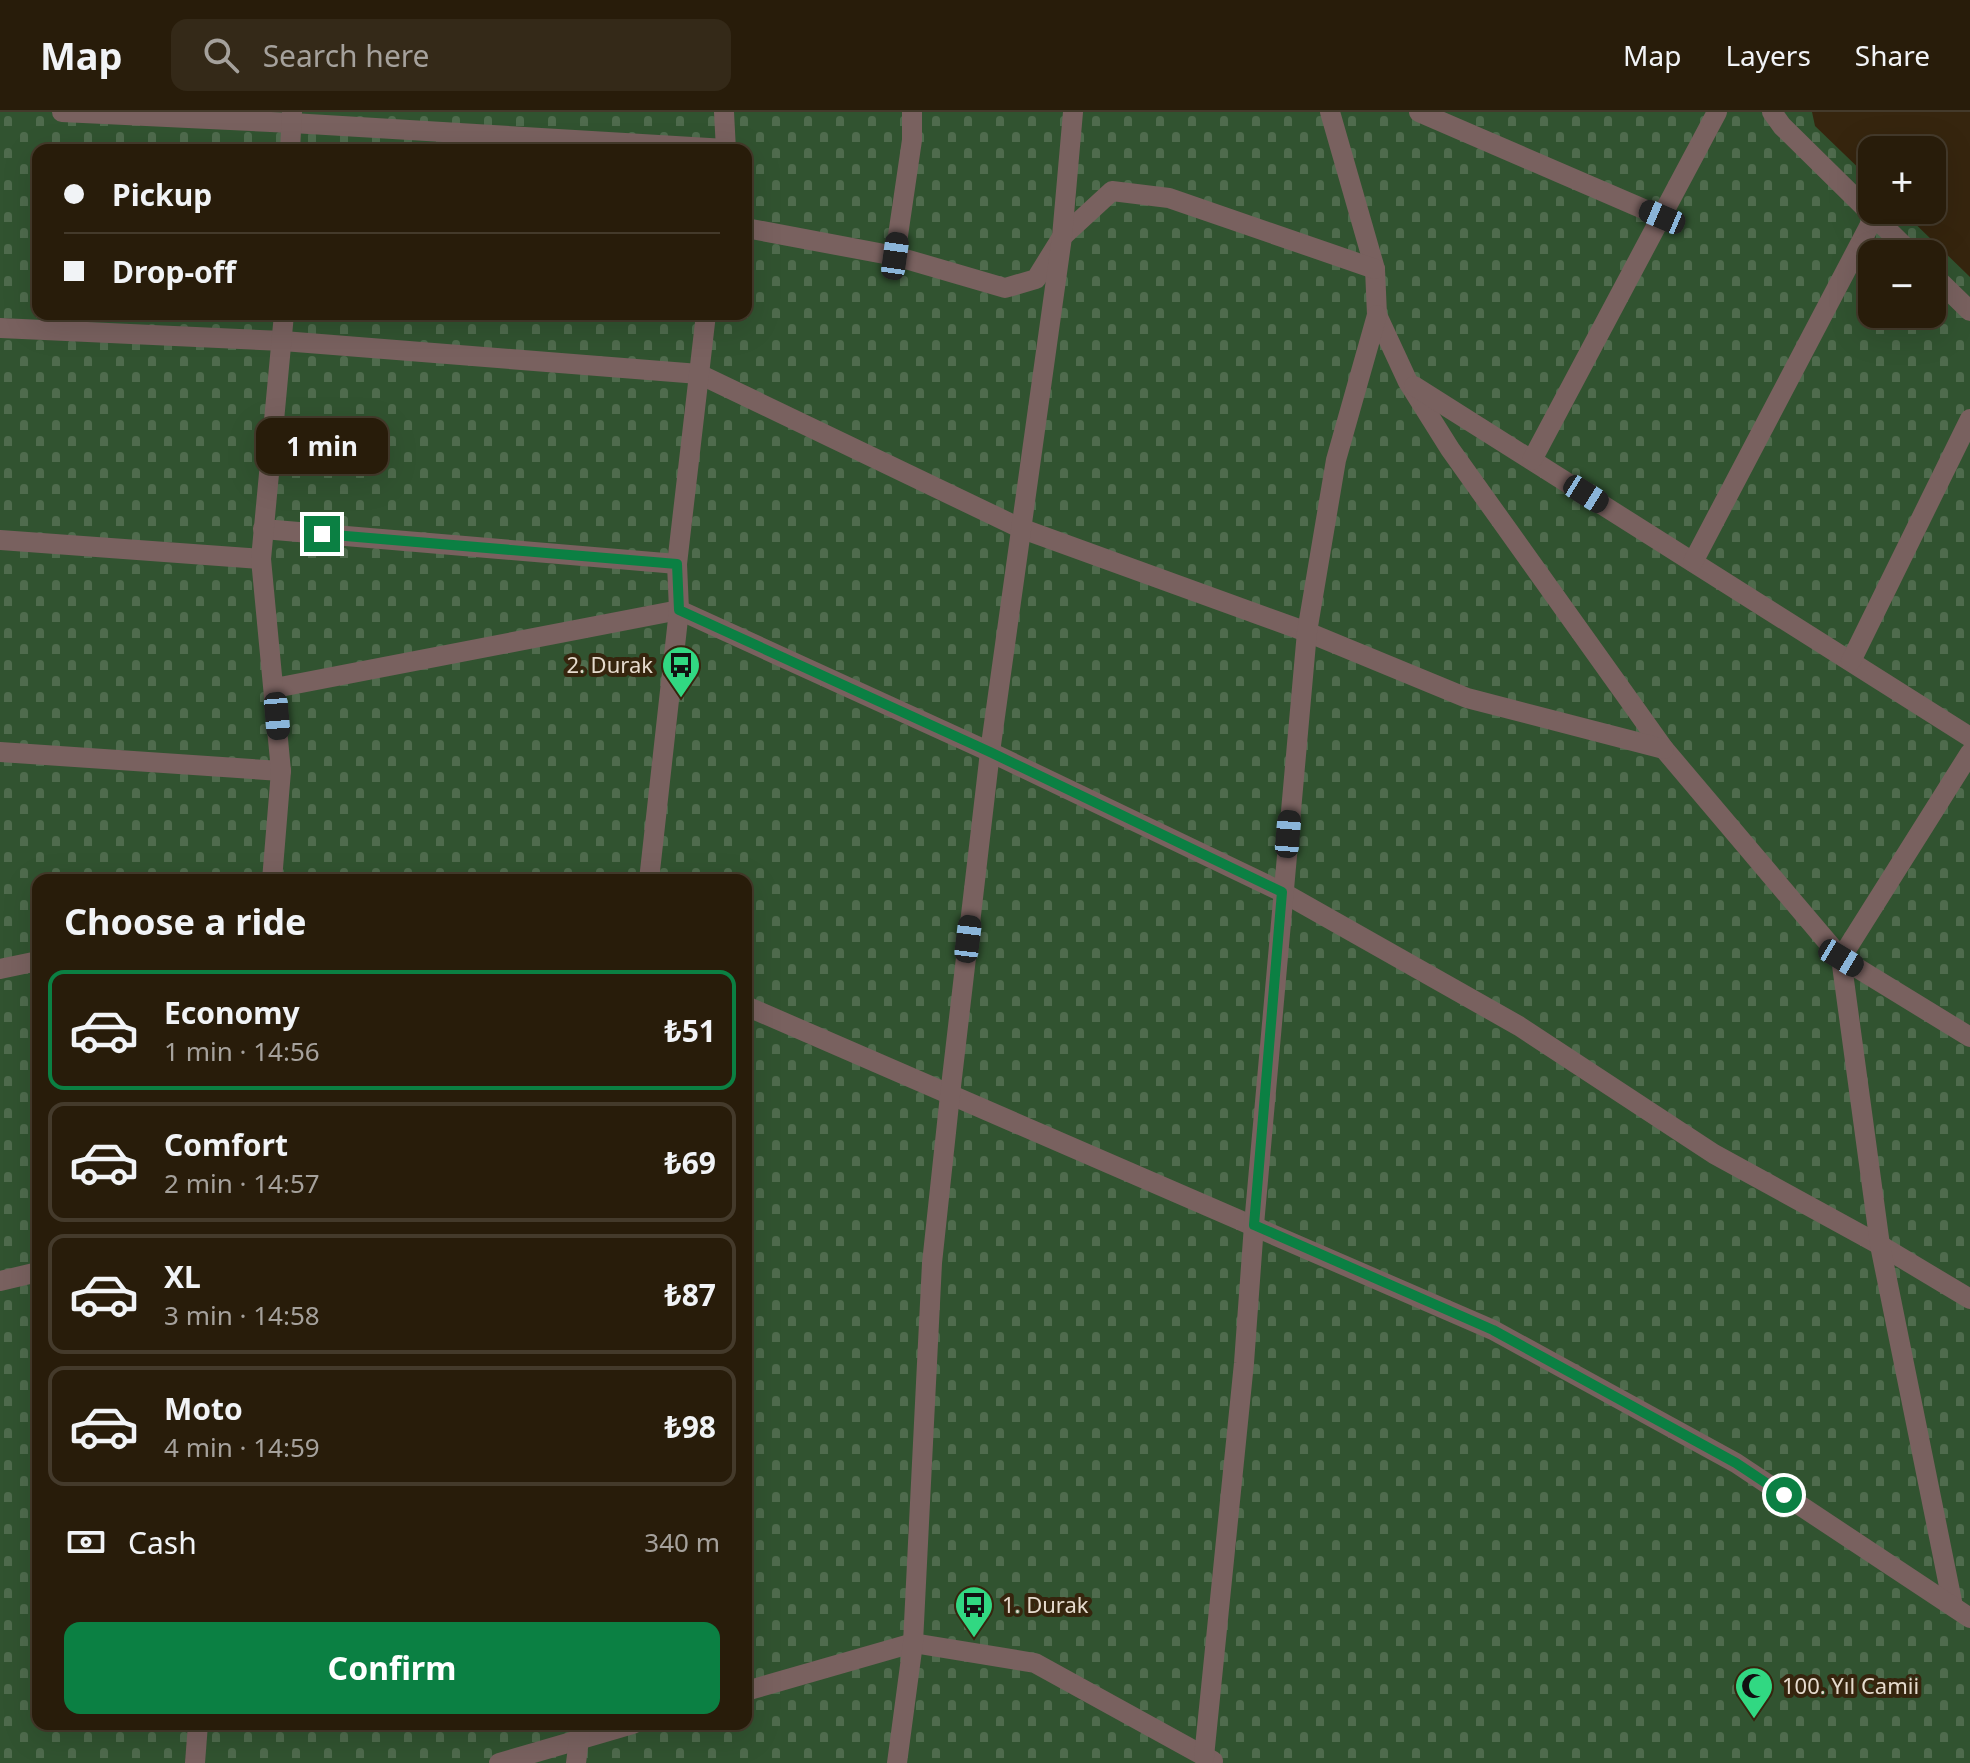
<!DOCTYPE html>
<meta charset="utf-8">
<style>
body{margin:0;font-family:"Noto Sans",sans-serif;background:#342918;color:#f1f3f6;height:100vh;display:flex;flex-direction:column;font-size:30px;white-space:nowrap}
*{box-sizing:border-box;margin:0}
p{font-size:26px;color:#a5a19c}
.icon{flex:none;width:44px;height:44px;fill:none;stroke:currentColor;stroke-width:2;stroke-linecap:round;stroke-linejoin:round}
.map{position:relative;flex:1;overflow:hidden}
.side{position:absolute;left:32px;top:762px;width:720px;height:856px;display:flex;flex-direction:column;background:#281c0a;border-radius:16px;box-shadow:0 8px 32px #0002,0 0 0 2px #443a2b}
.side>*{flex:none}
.guide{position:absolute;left:32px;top:32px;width:720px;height:176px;border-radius:16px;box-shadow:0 8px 32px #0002,0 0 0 2px #443a2b;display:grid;align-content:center;height:176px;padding:0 32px;background:#281c0a}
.controls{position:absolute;left:1858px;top:24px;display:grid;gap:16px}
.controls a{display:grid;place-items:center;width:88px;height:88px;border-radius:16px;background:#281c0a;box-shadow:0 8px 32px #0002,0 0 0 2px #443a2b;font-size:40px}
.end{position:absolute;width:36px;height:36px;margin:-18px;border:10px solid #0b8043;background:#fff;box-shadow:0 0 0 4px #fff}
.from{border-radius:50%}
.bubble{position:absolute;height:56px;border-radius:16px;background:#281c0a;box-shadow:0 8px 32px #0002,0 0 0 2px #443a2b;font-size:26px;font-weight:700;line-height:56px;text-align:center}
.car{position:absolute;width:24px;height:48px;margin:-24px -12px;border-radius:10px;box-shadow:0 0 6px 2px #0007;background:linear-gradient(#222 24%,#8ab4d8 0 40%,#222 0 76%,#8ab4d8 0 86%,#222 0)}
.guide b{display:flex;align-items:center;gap:28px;height:76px;font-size:30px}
.guide b+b{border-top:2px solid #443a2b}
.guide i{width:20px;height:20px;background:#f1f3f6}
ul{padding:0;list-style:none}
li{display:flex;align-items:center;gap:24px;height:120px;margin:0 16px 12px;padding:0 16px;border:4px solid #443a2b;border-radius:16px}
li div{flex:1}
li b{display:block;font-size:30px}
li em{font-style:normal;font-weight:700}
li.selected{border-color:#0b8043}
li>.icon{width:72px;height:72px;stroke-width:1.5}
h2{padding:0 32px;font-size:36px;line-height:96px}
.pay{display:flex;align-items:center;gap:20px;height:88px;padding:0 32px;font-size:30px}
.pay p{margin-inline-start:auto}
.cta{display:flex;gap:16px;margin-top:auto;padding:16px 32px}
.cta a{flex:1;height:92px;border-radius:16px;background:#0b8043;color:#fff;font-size:32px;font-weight:700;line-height:92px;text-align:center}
header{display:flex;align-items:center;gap:48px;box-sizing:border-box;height:112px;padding:0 40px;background:#281c0a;border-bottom:2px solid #443a2b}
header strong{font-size:38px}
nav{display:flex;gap:44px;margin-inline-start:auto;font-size:28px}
.search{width:560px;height:72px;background:#342918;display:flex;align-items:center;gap:20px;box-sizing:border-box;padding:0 28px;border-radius:16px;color:#a5a19c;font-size:30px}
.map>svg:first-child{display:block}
.cemetery{fill:url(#cemetery-stones);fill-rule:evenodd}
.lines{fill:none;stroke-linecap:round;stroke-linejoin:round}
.minor{stroke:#79615f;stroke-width:20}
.route{stroke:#0b8043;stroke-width:10}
.labels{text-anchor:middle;stroke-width:8;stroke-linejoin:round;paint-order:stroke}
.poi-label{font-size:22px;fill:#e6dbce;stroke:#36250e;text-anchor:start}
</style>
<header>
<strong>Map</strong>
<div class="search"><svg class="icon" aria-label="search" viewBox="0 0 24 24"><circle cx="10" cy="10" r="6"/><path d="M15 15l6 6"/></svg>Search here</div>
<nav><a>Map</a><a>Layers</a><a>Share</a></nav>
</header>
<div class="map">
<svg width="1970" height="1651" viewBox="0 0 1970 1651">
<defs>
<pattern id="cemetery-stones" width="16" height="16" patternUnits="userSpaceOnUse" patternTransform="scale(2)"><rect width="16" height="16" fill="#315330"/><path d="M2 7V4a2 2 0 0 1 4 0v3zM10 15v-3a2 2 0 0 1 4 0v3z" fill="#4f6b4d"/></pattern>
</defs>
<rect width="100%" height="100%" fill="#36250e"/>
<path class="cemetery" d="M0 0H1812L1815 14 1872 69V98H1901L1970 165V1651H0ZM38 38H746V202H38ZM1872 142H1932V202H1872ZM38 768H746V1612H38Z"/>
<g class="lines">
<g class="minor">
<path d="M62 0 292 11 726 37"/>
<path d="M724 0 726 38"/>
<path d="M1330 0 1375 157 1377 203 1408 270 1450 337 1664 637 1841 846 1970 641"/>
<path d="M1419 0 1662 105"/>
<path d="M1772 0 1782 14 1912 142"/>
<path d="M290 38 292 0"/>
<path d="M746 116 895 144 1005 176 1036 167 1062 125 1112 79 1169 86 1375 157"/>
<path d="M895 144 912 28V0"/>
<path d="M1932 162 1970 199"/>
<path d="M0 216 283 229 699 262 1020 416 1307 520 1467 586 1664 637"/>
<path d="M1414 274 1970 625"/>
<path d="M1532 348 1717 0"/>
<path d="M263 417 677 452"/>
<path d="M0 428 261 447"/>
<path d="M1693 450 1874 105"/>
<path d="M1851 549 1970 307"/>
<path d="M275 576 679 498 990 640 1282 780 1519 914 1714 1042 1880 1133 1970 1187"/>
<path d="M0 640 281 659"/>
<path d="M272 768 281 659 261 447 284 202"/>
<path d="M649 768 679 498 677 452 706 202"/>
<path d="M1841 846 1880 1133 1953 1494"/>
<path d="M1841 846 1970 925"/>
<path d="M0 857 38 849"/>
<path d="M746 894 1493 1218 1736 1351 1970 1506"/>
<path d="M0 1169 38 1160"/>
<path d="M746 1579 913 1531 1035 1551 1213 1649"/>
<path d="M1204 1645 1244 1251 1254 1113 1307 520 1336 348 1377 203"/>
<path d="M195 1651 198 1612"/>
<path d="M499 1651 633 1612"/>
<path d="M576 1651 581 1612"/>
<path d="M897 1651 913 1531 932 1151 950 983 990 640 1062 125 1073 0"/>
</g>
</g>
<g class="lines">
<path class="route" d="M322 422 677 452 679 498 990 640 1282 780 1254 1113 1493 1218 1736 1351 1784 1383"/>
</g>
<defs>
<g id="bus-pin" transform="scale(2)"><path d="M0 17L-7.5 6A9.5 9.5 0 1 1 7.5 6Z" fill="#31d882" stroke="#36250e"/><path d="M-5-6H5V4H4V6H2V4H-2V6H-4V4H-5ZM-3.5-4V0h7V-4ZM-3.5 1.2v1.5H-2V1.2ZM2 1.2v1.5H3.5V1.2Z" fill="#111"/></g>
<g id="mosque-pin" transform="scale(2)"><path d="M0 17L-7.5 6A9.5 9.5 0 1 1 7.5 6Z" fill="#31d882" stroke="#36250e"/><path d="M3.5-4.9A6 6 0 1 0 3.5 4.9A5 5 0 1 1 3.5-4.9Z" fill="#111"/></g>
</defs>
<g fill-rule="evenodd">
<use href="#bus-pin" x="681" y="553"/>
<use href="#bus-pin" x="974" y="1493"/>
<use href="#mosque-pin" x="1754" y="1574"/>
</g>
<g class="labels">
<g class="poi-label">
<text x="653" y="561" text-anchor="end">2. Durak</text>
<text x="1002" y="1501">1. Durak</text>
<text x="1782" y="1582">100. Yıl Camii</text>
</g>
</g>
</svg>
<div class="controls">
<a>+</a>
<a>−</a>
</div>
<i class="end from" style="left:1784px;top:1383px"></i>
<i class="end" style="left:322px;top:422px"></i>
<div class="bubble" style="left:256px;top:306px;width:132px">1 min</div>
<i class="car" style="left:1662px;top:105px;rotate:293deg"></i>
<i class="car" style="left:895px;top:144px;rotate:8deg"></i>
<i class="car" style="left:1586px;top:382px;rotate:122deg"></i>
<i class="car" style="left:277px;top:604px;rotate:175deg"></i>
<i class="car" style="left:1288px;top:722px;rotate:5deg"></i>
<i class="car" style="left:968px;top:827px;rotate:7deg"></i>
<i class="car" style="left:1841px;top:846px;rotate:121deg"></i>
<div class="guide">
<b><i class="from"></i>Pickup</b>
<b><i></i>Drop-off</b>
</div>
<section class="side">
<h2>Choose a ride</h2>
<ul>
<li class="selected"><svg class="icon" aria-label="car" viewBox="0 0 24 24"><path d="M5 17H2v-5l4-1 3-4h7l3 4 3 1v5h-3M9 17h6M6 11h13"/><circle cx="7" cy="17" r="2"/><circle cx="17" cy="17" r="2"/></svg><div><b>Economy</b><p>1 min · 14:56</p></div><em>₺51</em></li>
<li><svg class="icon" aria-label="car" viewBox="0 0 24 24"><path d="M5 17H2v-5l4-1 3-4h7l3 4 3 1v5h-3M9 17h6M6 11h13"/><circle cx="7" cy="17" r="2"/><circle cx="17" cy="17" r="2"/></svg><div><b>Comfort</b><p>2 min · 14:57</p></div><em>₺69</em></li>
<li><svg class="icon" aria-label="car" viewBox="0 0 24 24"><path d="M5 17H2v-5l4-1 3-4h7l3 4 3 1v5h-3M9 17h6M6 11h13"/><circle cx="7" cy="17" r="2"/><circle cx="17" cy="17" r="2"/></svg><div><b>XL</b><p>3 min · 14:58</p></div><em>₺87</em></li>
<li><svg class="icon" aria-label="car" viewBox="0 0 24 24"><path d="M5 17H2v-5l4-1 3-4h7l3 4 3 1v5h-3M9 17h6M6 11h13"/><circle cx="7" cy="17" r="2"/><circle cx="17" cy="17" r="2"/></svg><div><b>Moto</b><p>4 min · 14:59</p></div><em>₺98</em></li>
</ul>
<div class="pay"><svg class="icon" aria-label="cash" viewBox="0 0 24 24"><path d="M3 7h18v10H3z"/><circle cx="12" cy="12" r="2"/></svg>Cash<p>340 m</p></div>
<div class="cta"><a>Confirm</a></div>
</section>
</div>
